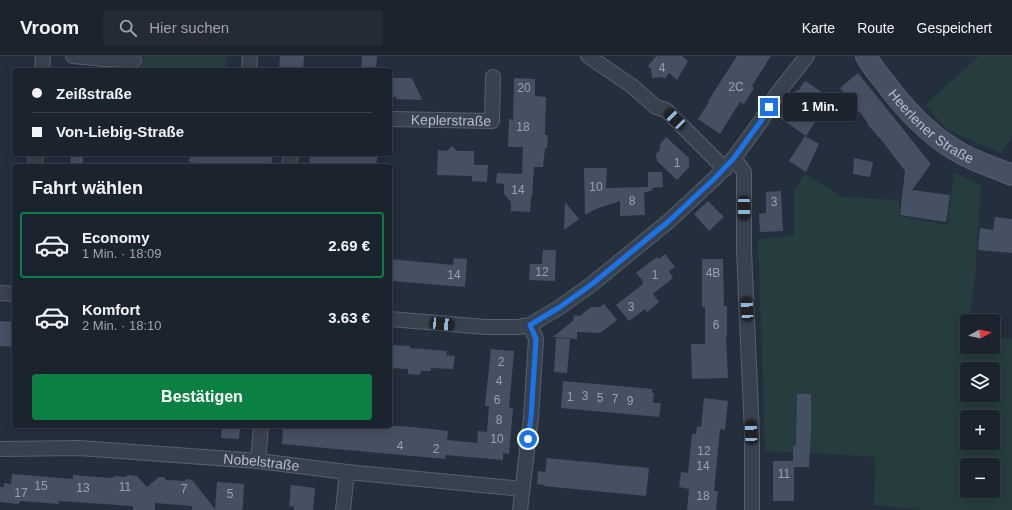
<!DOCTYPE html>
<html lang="de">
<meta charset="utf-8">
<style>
body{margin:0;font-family:Helvetica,sans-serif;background:#242b36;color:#f1f3f6;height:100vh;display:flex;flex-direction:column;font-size:15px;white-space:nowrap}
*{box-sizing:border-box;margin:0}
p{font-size:13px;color:#a0a4aa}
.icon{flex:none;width:22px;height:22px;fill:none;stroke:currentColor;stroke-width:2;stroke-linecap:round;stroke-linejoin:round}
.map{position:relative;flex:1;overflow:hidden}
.details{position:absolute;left:12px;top:108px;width:380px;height:264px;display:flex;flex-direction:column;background:#1b232e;border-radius:4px;box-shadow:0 2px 10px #0003,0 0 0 1px #39404a}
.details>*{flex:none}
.hud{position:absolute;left:12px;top:12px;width:380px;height:88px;border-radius:4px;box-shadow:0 2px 10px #0003,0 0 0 1px #39404a;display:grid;align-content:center;height:88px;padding:0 20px;background:#1b232e}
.needle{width:26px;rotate:82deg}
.buttons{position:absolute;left:960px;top:258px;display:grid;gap:8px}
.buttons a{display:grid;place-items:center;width:40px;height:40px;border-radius:4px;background:#1b232e;box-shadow:0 2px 10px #0003,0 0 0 1px #39404a;font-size:20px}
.end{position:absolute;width:18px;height:18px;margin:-9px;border:5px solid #1a73e8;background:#fff;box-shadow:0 0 0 2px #fff}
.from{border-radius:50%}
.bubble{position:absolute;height:28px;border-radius:4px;background:#1b232e;box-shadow:0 2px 10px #0003,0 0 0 1px #39404a;font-size:13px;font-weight:600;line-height:28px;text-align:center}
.car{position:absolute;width:12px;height:24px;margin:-12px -6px;border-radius:5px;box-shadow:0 0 3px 1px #0007;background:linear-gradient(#222 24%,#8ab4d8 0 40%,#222 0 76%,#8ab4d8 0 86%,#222 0)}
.hud b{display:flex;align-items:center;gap:14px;height:38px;font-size:15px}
.hud b+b{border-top:1px solid #39404a}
.hud i{width:10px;height:10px;background:#f1f3f6}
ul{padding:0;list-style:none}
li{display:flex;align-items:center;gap:12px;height:66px;margin:0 8px 6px;padding:0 12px;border:2px solid transparent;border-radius:4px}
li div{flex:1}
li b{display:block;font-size:15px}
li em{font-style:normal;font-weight:600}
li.selected{border-color:#0b8043}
li>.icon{width:36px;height:36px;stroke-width:1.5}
h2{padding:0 20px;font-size:18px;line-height:48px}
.action{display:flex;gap:8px;margin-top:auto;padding:8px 20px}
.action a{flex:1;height:46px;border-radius:4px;background:#0b8043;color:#fff;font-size:16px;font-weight:600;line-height:46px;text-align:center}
header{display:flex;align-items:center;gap:24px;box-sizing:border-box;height:56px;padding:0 20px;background:#1b232e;border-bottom:1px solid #39404a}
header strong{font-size:19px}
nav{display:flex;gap:22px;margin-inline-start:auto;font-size:14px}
.search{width:280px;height:36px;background:#242b36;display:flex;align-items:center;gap:10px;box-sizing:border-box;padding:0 14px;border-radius:4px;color:#a0a4aa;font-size:15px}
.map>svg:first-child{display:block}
.green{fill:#263c3f;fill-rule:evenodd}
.building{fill:#455162}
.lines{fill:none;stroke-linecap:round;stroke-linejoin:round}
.street-casing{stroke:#565f6c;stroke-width:16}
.secondary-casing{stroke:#565f6c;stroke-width:22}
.street{stroke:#38414e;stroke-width:14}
.secondary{stroke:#465061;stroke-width:20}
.route{stroke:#1a73e8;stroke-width:5}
.labels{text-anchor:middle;stroke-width:3.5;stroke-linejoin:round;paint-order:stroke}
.number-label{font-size:12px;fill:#98a1af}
.street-label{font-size:14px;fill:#b4bcc9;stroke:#1d2633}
</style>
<header>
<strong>Vroom</strong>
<div class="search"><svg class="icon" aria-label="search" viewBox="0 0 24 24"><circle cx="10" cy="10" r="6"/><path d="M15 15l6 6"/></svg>Hier suchen</div>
<nav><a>Karte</a><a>Route</a><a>Gespeichert</a></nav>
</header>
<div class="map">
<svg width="1012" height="454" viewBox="0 0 1012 454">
<rect width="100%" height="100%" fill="#242f3e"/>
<g class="green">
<path d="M146 0H227L226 14H128V7L137 8Z"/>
<path d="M979 0H1012V81L1001 97 948 74 925 49Z"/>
<path d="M954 117 981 129 976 208 970 265H967V291H993V281L1012 283V454H923L874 449 875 401 812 397 765 395 758 183 794 180V135L805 118 843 141 899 144V160L947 169ZM967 313H993V339H967ZM967 361H993V387H967ZM967 409H993V435H967Z"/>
</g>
<g class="building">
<path d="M280 0H304L303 14H279Z"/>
<path d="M362 0H377L376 14H361Z"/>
<path d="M656 0H682L688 5 677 24 669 17 665 23 661 21 652 22 651 13 648 10Z"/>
<path d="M737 0H771L752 30 754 32 744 48 740 46 720 78 698 63 709 46 708 45Z"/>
<path d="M858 17 931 108 912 134 950 139 946 166 900 159 905 115 883 86 867 68 868 67 840 32Z"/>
<path d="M390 22H412L422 44 396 43V41H390Z"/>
<path d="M514 22 535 23V40L546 41 545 79H548L547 92H545L543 111H534L532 141H531L530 156 511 155V146L504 138V128L496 127 497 117 522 118 523 91H508L509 63 513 64Z"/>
<path d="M805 25 831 42 806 80 780 62 787 52 785 51 796 34 798 35Z"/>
<path d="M805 80 819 88 806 116 789 105Z"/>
<path d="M666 81 689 102V111L677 124 657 105 656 98 660 94V88Z"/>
<path d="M452 90 457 95H474V109H488L487 126 472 125V120L437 119 438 94 447 95Z"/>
<path d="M71 98H83V110H70Z"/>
<path d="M190 98H273L271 110H220L189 106Z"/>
<path d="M310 98H378L376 110H309Z"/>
<path d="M854 102 873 106 870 121 853 118Z"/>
<path d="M584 112H607L606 132 648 131V116H662L663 131 652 132 653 134 644 137 645 159 620 160V145L596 153 585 159Z"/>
<path d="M781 135 783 175 760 176 759 158 766 157V136Z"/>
<path d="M708 145 724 161 709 175 694 158Z"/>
<path d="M565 146 579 163 564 174Z"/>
<path d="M995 161 1012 163V197L978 194 980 172 993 174Z"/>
<path d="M543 194H556L555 225 529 224 530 208H542Z"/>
<path d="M665 198 675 211 669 215 673 222 653 238 659 246 647 256 645 253 629 265 616 249 643 228 642 226 643 225 636 217 657 201 659 203Z"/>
<path d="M454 202 467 203 465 231 392 225 393 216H390V203L420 206 453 209Z"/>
<path d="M702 203H723L724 250H727V280H726L728 322 692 323 691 288H705V251H702Z"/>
<path d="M604 248 617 264 600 277 577 276V283L553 281 573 265 574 259 580 260 591 251H600Z"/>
<path d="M0 265 14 266V291L0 290Z"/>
<path d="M556 282 570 283 567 317 554 316Z"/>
<path d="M391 289 410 290V292L447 295 446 299 455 300 453 313 431 312V315H421L420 319 408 318V313L390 312V290H391Z"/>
<path d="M491 293 514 295 509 352H513L509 398 503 397V404L446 399 445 403 282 388 283 370H397L413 371 448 375 447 384 477 387 478 375 487 376 489 350H485Z"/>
<path d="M563 325 652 333V337H654L653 347H661L659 361 561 352Z"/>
<path d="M797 338H811V375L809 411H794V445H773V405H793V390H796Z"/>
<path d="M704 342 728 345 725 374 720 373 714 435H718L716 454H687L689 433 679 431 681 416 688 417 692 378H696L697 371H701Z"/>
<path d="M222 370H240L239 383 221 382Z"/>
<path d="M547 402 649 412 646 440 544 430V429L537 428 538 415 545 416Z"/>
<path d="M12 418 73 423V419L112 422 115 420 125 421 128 419 137 420 147 431 159 421H164L166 424 185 425 186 423 192 424 215 453 217 426 244 428 243 449 242 454H192V450L155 447V454H133V450L59 445V448L21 445 18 448 0 446V431H4V427L11 428Z"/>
<path d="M291 429 315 432 313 454H294V451L289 450Z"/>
</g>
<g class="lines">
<g class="street-casing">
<g id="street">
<path d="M73 0 105 3 134 4"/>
<path d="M588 0 632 30 656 51 666 54 725 113"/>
<path d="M42 14 43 0"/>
<path d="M249 14 250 0"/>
<path id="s1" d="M390 63 492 65 493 21"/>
<path d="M734 102 744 116V194L752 379V454"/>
<path d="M35 110 36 98"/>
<path d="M289 110 291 98"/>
<path d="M0 237 14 238"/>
<path d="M390 263 486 271H518L530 269 560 251 592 228 669 165 714 123 734 102 761 65 777 38 807 0"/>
<path id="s2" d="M0 393 79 392 258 405 347 416 522 433"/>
<path d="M258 405 261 370"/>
<path d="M343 454 347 416"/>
<path d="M520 454 531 361 536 283 530 269"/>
</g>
</g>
<g class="secondary-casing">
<g id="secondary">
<path id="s3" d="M866 0C871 9 877 17 884 25 906 55 931 82 964 99 979 107 996 112 1012 119"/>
</g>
</g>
<use href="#street" class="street"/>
<use href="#secondary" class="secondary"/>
</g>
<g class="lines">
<path class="route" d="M528 383 531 361 536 283 530 269 560 251 592 228 669 165 714 123 734 102 761 65 769 51"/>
</g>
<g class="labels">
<g class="number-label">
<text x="662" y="16">4</text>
<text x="736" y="35">2C</text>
<text x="524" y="36">20</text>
<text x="523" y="75">18</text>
<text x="677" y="111">1</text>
<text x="596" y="135">10</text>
<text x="518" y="138">14</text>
<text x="632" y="149">8</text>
<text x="774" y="150">3</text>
<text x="542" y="220">12</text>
<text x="713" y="221">4B</text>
<text x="454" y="223">14</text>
<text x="655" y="223">1</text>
<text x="631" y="255">3</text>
<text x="716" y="273">6</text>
<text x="501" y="310">2</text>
<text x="499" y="329">4</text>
<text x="585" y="344">3</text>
<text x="570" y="345">1</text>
<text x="600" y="346">5</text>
<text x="615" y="347">7</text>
<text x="497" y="348">6</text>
<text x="630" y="349">9</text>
<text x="499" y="368">8</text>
<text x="497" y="387">10</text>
<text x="400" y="394">4</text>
<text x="436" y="397">2</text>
<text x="704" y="399">12</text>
<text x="703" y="414">14</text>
<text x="784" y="422">11</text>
<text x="41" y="434">15</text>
<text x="125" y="435">11</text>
<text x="83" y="436">13</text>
<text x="184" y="437">7</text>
<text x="21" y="441">17</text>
<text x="230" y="442">5</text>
<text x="703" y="444">18</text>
</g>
<g class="street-label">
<text dy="5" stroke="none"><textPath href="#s1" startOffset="61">Keplerstraße</textPath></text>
<text dy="5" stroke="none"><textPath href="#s3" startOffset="97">Heerlener Straße</textPath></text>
<text dy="5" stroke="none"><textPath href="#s2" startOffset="262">Nobelstraße</textPath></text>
</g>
</g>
</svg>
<div class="buttons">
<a><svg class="needle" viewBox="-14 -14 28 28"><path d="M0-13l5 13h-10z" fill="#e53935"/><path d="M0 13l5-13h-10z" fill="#a0a4aa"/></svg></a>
<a><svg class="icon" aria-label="layers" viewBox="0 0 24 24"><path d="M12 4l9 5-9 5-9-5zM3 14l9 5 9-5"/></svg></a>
<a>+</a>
<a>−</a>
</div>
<i class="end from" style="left:528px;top:383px"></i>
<i class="end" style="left:769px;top:51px"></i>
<div class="bubble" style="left:783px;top:37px;width:74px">1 Min.</div>
<i class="car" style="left:675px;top:63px;rotate:314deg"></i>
<i class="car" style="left:744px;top:152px;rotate:179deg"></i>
<i class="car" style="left:747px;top:253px;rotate:357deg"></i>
<i class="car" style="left:442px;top:268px;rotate:95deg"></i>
<i class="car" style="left:751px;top:376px;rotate:358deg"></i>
<div class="hud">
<b><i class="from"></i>Zeißstraße</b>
<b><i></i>Von-Liebig-Straße</b>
</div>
<section class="details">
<h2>Fahrt wählen</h2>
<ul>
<li class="selected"><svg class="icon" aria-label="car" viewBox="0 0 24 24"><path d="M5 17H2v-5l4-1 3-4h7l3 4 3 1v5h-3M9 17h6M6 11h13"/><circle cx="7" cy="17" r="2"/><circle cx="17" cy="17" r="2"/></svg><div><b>Economy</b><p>1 Min. · 18:09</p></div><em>2.69 €</em></li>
<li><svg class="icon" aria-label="car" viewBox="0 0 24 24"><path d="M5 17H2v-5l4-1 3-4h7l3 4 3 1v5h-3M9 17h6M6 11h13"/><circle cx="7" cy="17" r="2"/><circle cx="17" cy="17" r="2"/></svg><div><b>Komfort</b><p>2 Min. · 18:10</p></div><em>3.63 €</em></li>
</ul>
<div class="action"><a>Bestätigen</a></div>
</section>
</div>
